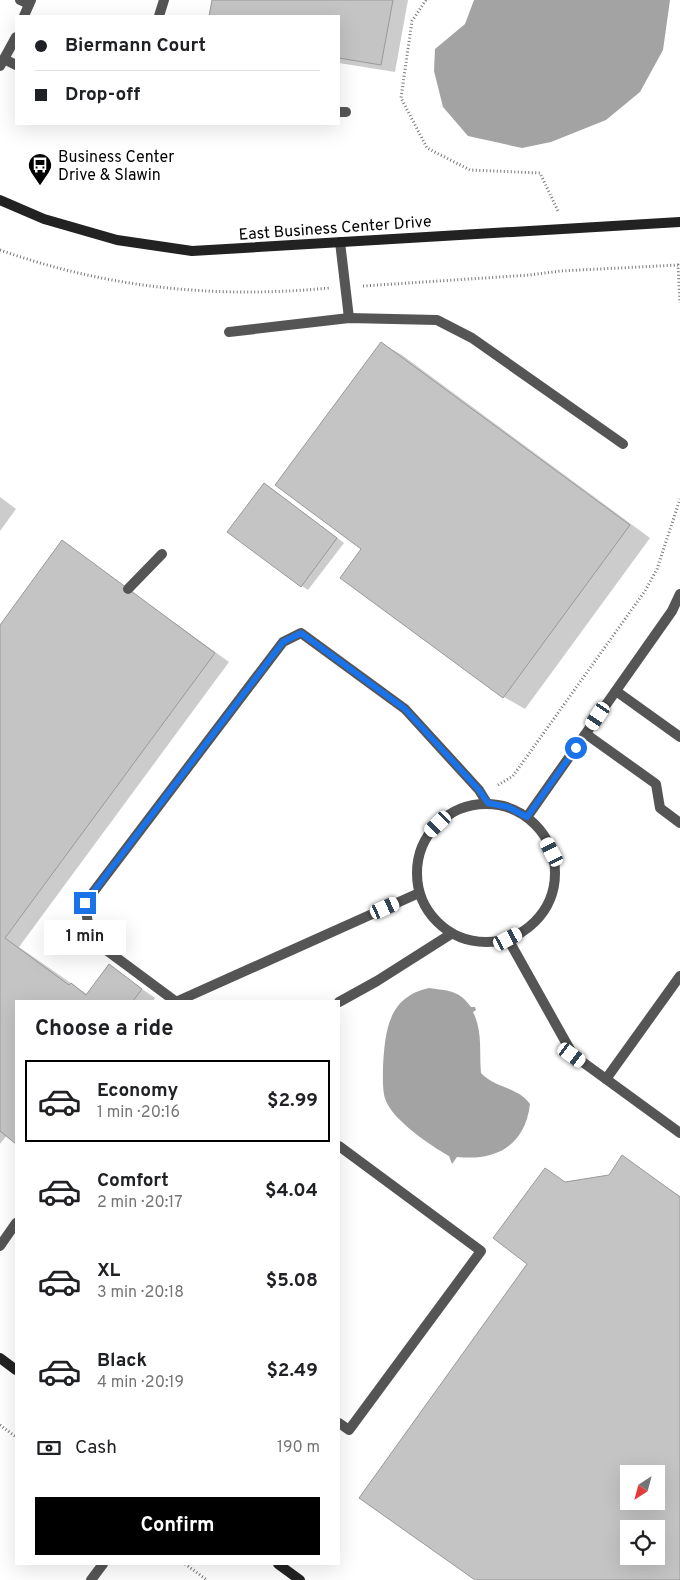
<!DOCTYPE html>
<meta charset="utf-8">
<style>
body{margin:0;font-family:Overpass,sans-serif;background:#f6f6f6;color:#202124;height:100vh;display:flex;flex-direction:column;font-size:19px;white-space:nowrap}
*{box-sizing:border-box;margin:0}
p{font-size:16px;color:#757577}
.icon{flex:none;width:28px;height:28px;fill:none;stroke:currentColor;stroke-width:2;stroke-linecap:round;stroke-linejoin:round}
.map{position:relative;flex:1;overflow:hidden}
.side{position:absolute;left:15px;top:1000px;width:325px;height:565px;display:flex;flex-direction:column;background:#fff;border-radius:0px;box-shadow:0 5px 20px #0002}
.side>*{flex:none}
.banner{position:absolute;left:15px;top:15px;width:325px;height:110px;border-radius:0px;box-shadow:0 5px 20px #0002;display:grid;align-content:center;height:110px;padding:0 20px;background:#fff}
.needle{width:32px;rotate:216deg}
.buttons{position:absolute;left:620px;top:1465px;display:grid;gap:10px}
.buttons a{display:grid;place-items:center;width:45px;height:45px;border-radius:0px;background:#fff;box-shadow:0 5px 20px #0002;font-size:25px}
.end{position:absolute;width:22px;height:22px;margin:-11px;border:6px solid #1a73e8;background:#fff;box-shadow:0 0 0 2px #fff}
.from{border-radius:50%}
.bubble{position:absolute;height:35px;border-radius:0px;background:#fff;box-shadow:0 5px 20px #0002;font-size:16px;font-weight:700;line-height:35px;text-align:center}
.car{position:absolute;width:15px;height:30px;margin:-15px -8px;border-radius:6px;box-shadow:0 0 4px 1px #0007;background:linear-gradient(#fff 24%,#345 0 40%,#fff 0 76%,#345 0 86%,#fff 0)}
.banner b{display:flex;align-items:center;gap:18px;height:48px;font-size:19px}
.banner b+b{border-top:1px solid #e0e0e0}
.banner i{width:12px;height:12px;background:#202124}
ul{padding:0;list-style:none}
li{display:flex;align-items:center;gap:15px;height:82px;margin:0 10px 8px;padding:0 10px;border:2px solid transparent;border-radius:0px}
li div{flex:1}
li b{display:block;font-size:19px}
li em{font-style:normal;font-weight:700}
li.selected{border-color:#000}
li>.icon{width:45px;height:45px;stroke-width:1.5}
h2{padding:0 20px;font-size:22px;line-height:60px}
.pay{display:flex;align-items:center;gap:12px;height:55px;padding:0 20px;font-size:19px}
.pay p{margin-inline-start:auto}
.primary-button{display:flex;gap:10px;margin-top:auto;padding:10px 20px}
.primary-button a{flex:1;height:58px;border-radius:0px;background:#000;color:#fff;font-size:20px;font-weight:700;line-height:58px;text-align:center}
.map>svg:first-child{display:block}
.water{fill:#a3a3a3}
.shadow{fill:#0003;fill-rule:evenodd}
.building{fill:#c4c4c4;stroke:#999;fill-rule:evenodd}
.lines{fill:none;stroke-linecap:round;stroke-linejoin:round}
.path{stroke:#777;stroke-width:3;stroke-dasharray:1 2.5;stroke-linecap:butt}
.lane{stroke:#555;stroke-width:10}
.street{stroke:#555;stroke-width:10}
.secondary{stroke:#222;stroke-width:10}
.route{stroke:#1a73e8;stroke-width:6}
.labels{text-anchor:middle;stroke-width:4;stroke-linejoin:round;paint-order:stroke}
.poi-label{font-size:16px;fill:#000;stroke:#fff;text-anchor:start}
.street-label{font-size:16px;fill:#000;stroke:#fff}
</style>
<div class="map">
<svg width="680" height="1580" viewBox="0 0 680 1580">
<rect width="100%" height="100%" fill="#fff"/>
<g class="water">
<path d="M474 0H670L663 50 640 92 606 120 551 142 522 148 468 136 443 107 434 71 435 49 465 24Z"/>
<path d="M429 988C449 991 459 990 471 1007H475L476 1010 473 1012C483 1032 479 1052 481 1073 496 1089 517 1086 530 1104 525 1146 496 1161 457 1157L452 1164 449 1156C431 1146 394 1121 386 1101 382 1092 383 1076 383 1067 385 1031 388 997 429 988Z"/>
</g>
<g class="shadow">
<path d="M213 0H408L395 72 339 63V16H211Z"/>
<path d="M381 343 402 355 650 538 525 709 504 697 342 578 363 549Z"/>
<path d="M271 488 344 543 308 590 302 586Z"/>
<path d="M0 497 16 509 0 531Z"/>
<path d="M62 542 229 662 19 947 88 995 109 966 155 998 153 1001H16V1142L7 1135 0 1144V627Z"/>
<path d="M622 1157 680 1196V1580H477L545 1170 566 1183 609 1176ZM629 1474H656V1501H629ZM629 1529H656V1556H629Z"/>
</g>
<g class="building">
<path d="M212 0H393L381 65 339 58V16H209Z"/>
<path d="M381 342 630 525 503 698 340 578 361 549 275 485Z"/>
<path d="M264 483 337 538 301 587 227 532Z"/>
<path d="M62 540 215 653 5 938 69 985 71 983 86 995 109 964 142 989 133 1001H16V1144L0 1131V625Z"/>
<path d="M622 1155 680 1197V1580H475L359 1498 527 1264 493 1238 545 1168 565 1182 609 1175ZM629 1474H656V1501H629ZM629 1529H656V1556H629Z"/>
</g>
<g class="lines">
<g class="path">
<path d="M426 0 412 21 401 98 427 148 470 170 540 173 558 211"/>
<path d="M0 250C107 288 216 299 329 288"/>
<path d="M363 286 530 275 560 271 678 265 680 303"/>
<path d="M498 785 513 776 645 591 657 569 680 499"/>
<path d="M0 1425 16 1437"/>
<path d="M185 1564 207 1580"/>
</g>
<g class="lane">
<path d="M20 0 29 4"/>
<path d="M159 16 164 0"/>
<path d="M4 59 16 65"/>
<path d="M339 112H346"/>
<path d="M340 242 349 318"/>
<path d="M229 332 349 318 437 320 472 338 623 444"/>
<path d="M128 589 162 554"/>
<path d="M616 691 680 737"/>
<path d="M586 734 656 784 660 808 680 823"/>
<path d="M508 939 573 1055 680 1133"/>
<path d="M175 1001 90 938 85 903 283 642 301 633 405 709 479 790 487 803"/>
<path d="M178 1001 419 893"/>
<path d="M339 1002 377 981 451 934"/>
<path d="M606 1079 680 976"/>
<path d="M339 1146 481 1251 349 1430 339 1423"/>
<path d="M0 1246 16 1223"/>
</g>
<g class="street">
<path d="M24 16 31 0"/>
<path d="M0 66 16 37"/>
<circle cx="486" cy="873" r="69"/>
<path d="M527 817 672 611 680 594"/>
<path d="M91 1580 103 1564"/>
</g>
<g class="secondary">
<path d="M0 200 44 219 117 240 192 251 680 222"/>
<path d="M0 1358 16 1370"/>
<path d="M278 1564 300 1580"/>
</g>
</g>
<g class="lines">
<path class="route" d="M85 903 283 642 301 633 405 709 479 790 488 803 508 807 527 817 576 748"/>
</g>
<defs>
<g id="bus-pin" transform="scale(1.25)"><path d="M0 17L-7.5 6A9.5 9.5 0 1 1 7.5 6Z" fill="#000" stroke="#fff"/><path d="M-5-6H5V4H4V6H2V4H-2V6H-4V4H-5ZM-3.5-4V0h7V-4ZM-3.5 1.2v1.5H-2V1.2ZM2 1.2v1.5H3.5V1.2Z" fill="#fff"/></g>
</defs>
<g fill-rule="evenodd">
<use href="#bus-pin" x="40" y="165"/>
</g>
<g class="labels">
<g class="poi-label">
<text x="58" y="162">Business Center<tspan x="58" dy="18">Drive &amp; Slawin</tspan></text>
</g>
<g class="street-label">
<text transform="translate(335 227) rotate(-4)" y="6">East Business Center Drive</text>
</g>
</g>
</svg>
<div class="buttons">
<a><svg class="needle" viewBox="-14 -14 28 28"><path d="M0-13l5 13h-10z" fill="#e53935"/><path d="M0 13l5-13h-10z" fill="#757577"/></svg></a>
<a><svg class="icon" aria-label="locate" viewBox="0 0 24 24"><circle cx="12" cy="12" r="6"/><path d="M12 2v4M12 18v4M2 12h4M18 12h4"/></svg></a>
</div>
<i class="end from" style="left:576px;top:748px"></i>
<i class="end" style="left:85px;top:903px"></i>
<div class="bubble" style="left:44px;top:920px;width:82px">1 min</div>
<i class="car" style="left:598px;top:716px;rotate:214deg"></i>
<i class="car" style="left:438px;top:824px;rotate:226deg"></i>
<i class="car" style="left:552px;top:852px;rotate:333deg"></i>
<i class="car" style="left:385px;top:908px;rotate:66deg"></i>
<i class="car" style="left:508px;top:939px;rotate:63deg"></i>
<i class="car" style="left:572px;top:1055px;rotate:126deg"></i>
<div class="banner">
<b><i class="from"></i>Biermann Court</b>
<b><i></i>Drop-off</b>
</div>
<section class="side">
<h2>Choose a ride</h2>
<ul>
<li class="selected"><svg class="icon" aria-label="car" viewBox="0 0 24 24"><path d="M5 17H2v-5l4-1 3-4h7l3 4 3 1v5h-3M9 17h6M6 11h13"/><circle cx="7" cy="17" r="2"/><circle cx="17" cy="17" r="2"/></svg><div><b>Economy</b><p>1 min · 20:16</p></div><em>$2.99</em></li>
<li><svg class="icon" aria-label="car" viewBox="0 0 24 24"><path d="M5 17H2v-5l4-1 3-4h7l3 4 3 1v5h-3M9 17h6M6 11h13"/><circle cx="7" cy="17" r="2"/><circle cx="17" cy="17" r="2"/></svg><div><b>Comfort</b><p>2 min · 20:17</p></div><em>$4.04</em></li>
<li><svg class="icon" aria-label="car" viewBox="0 0 24 24"><path d="M5 17H2v-5l4-1 3-4h7l3 4 3 1v5h-3M9 17h6M6 11h13"/><circle cx="7" cy="17" r="2"/><circle cx="17" cy="17" r="2"/></svg><div><b>XL</b><p>3 min · 20:18</p></div><em>$5.08</em></li>
<li><svg class="icon" aria-label="car" viewBox="0 0 24 24"><path d="M5 17H2v-5l4-1 3-4h7l3 4 3 1v5h-3M9 17h6M6 11h13"/><circle cx="7" cy="17" r="2"/><circle cx="17" cy="17" r="2"/></svg><div><b>Black</b><p>4 min · 20:19</p></div><em>$2.49</em></li>
</ul>
<div class="pay"><svg class="icon" aria-label="cash" viewBox="0 0 24 24"><path d="M3 7h18v10H3z"/><circle cx="12" cy="12" r="2"/></svg>Cash<p>190 m</p></div>
<div class="primary-button"><a>Confirm</a></div>
</section>
</div>
